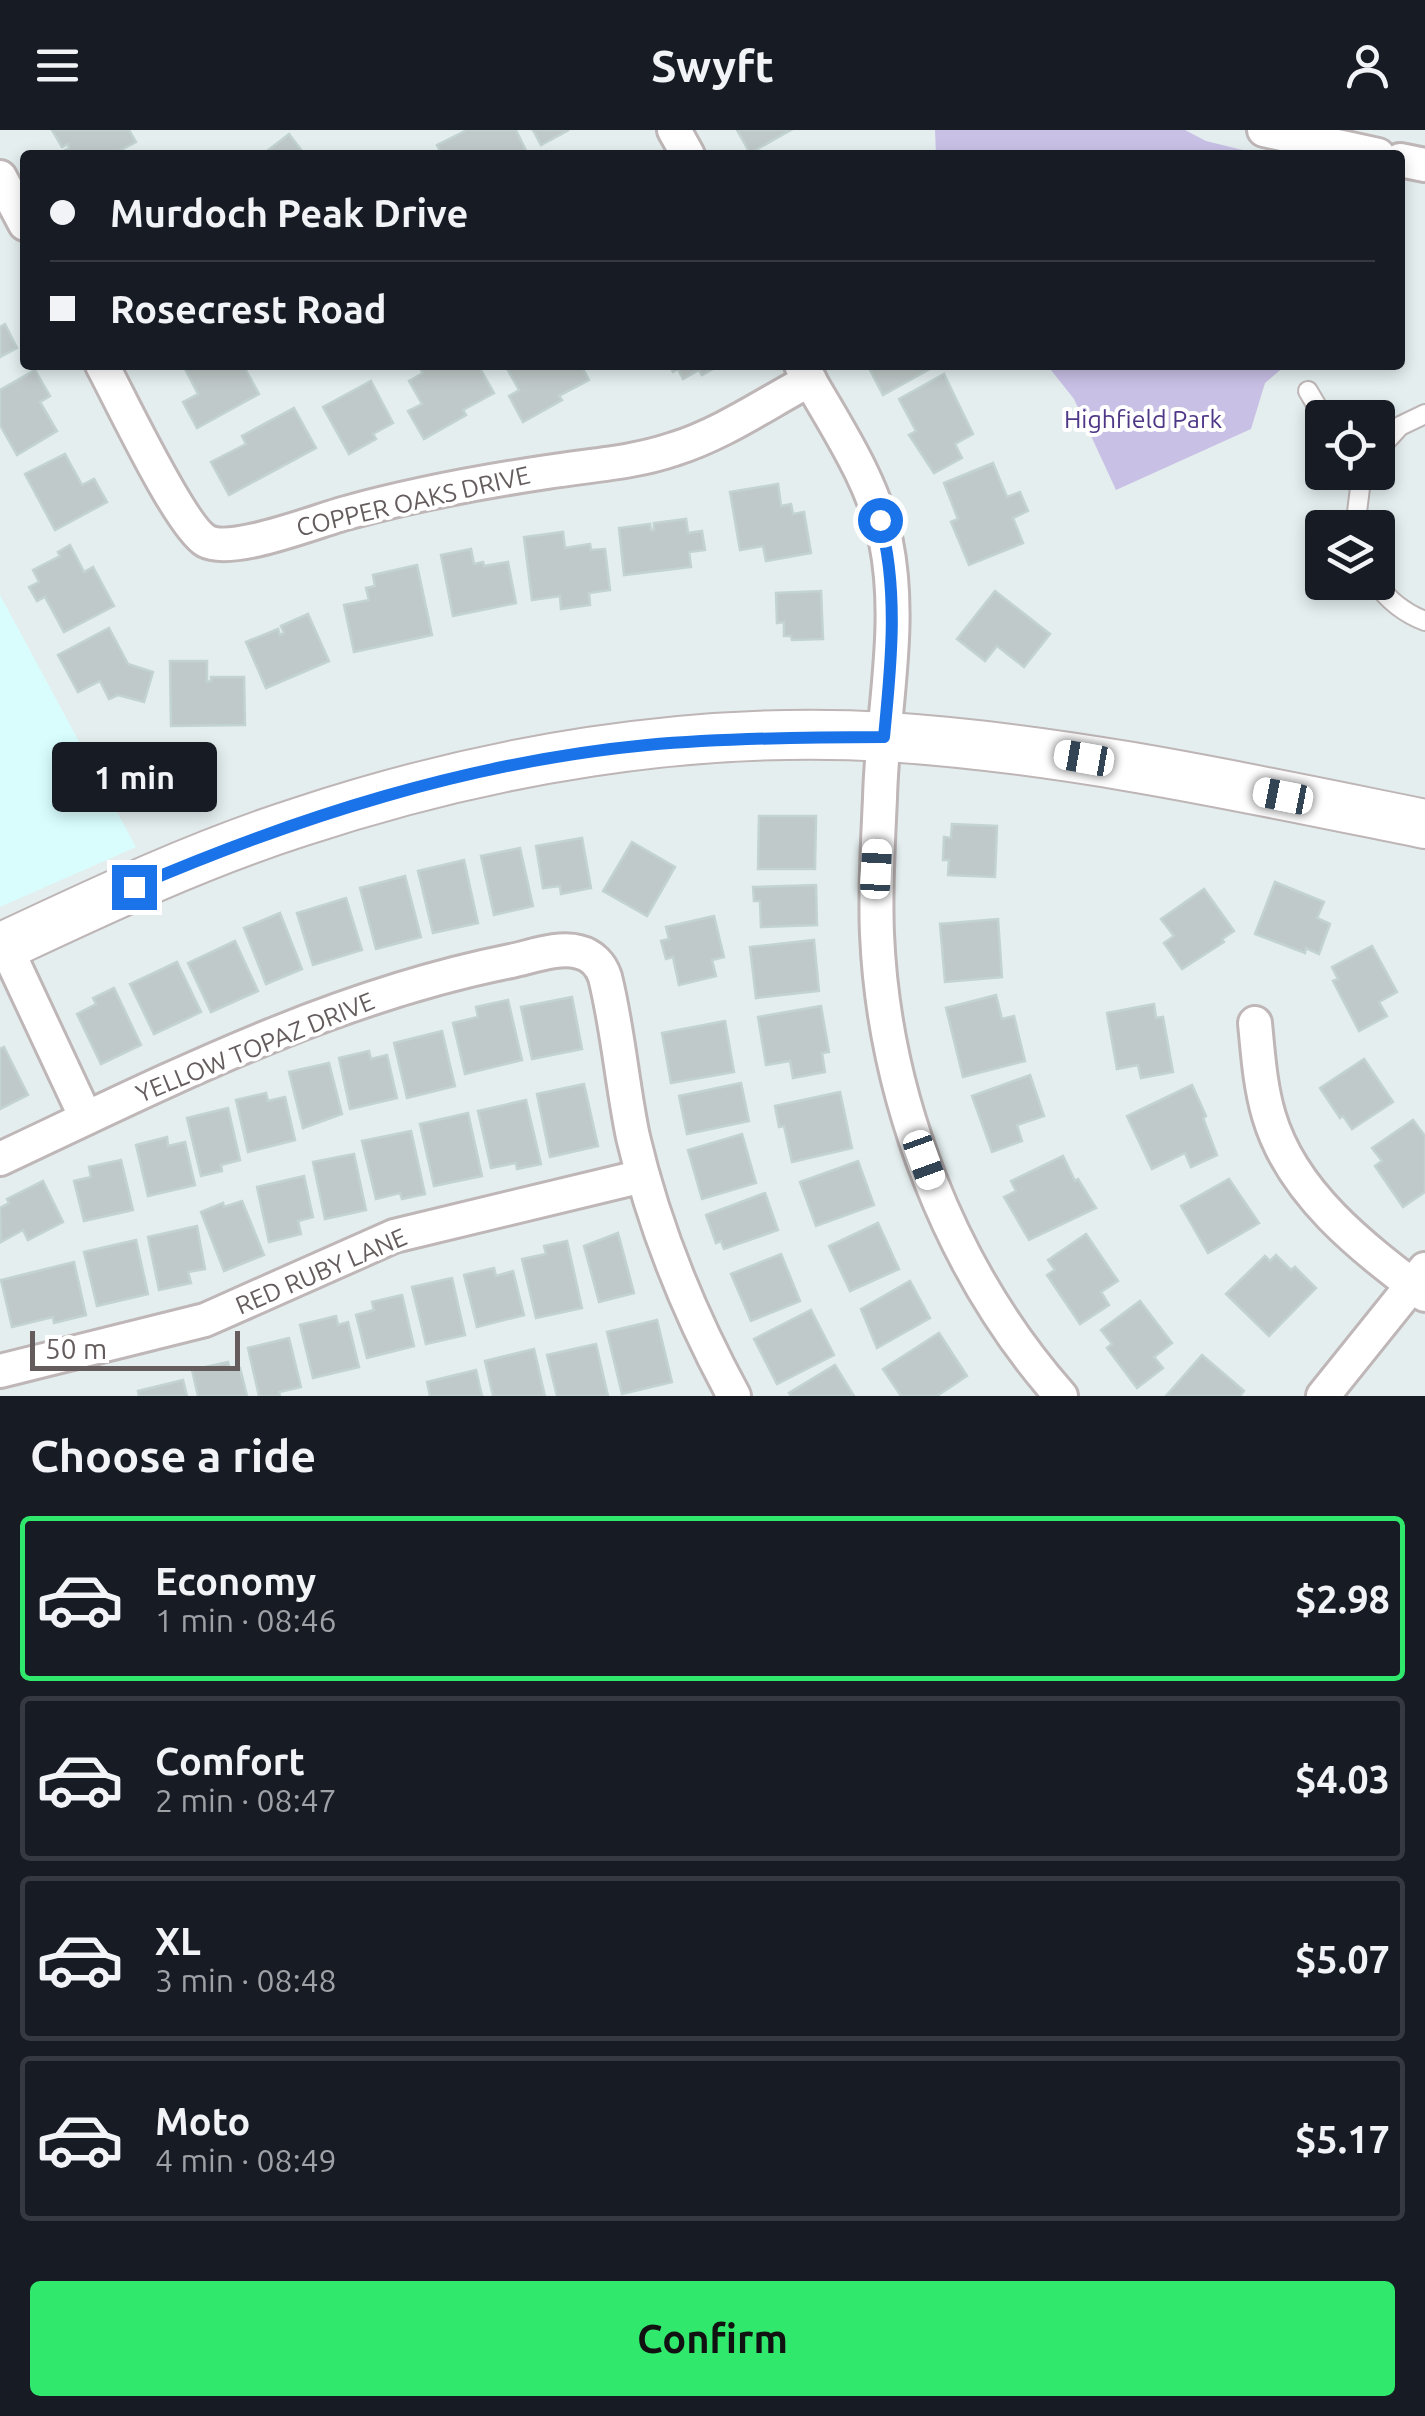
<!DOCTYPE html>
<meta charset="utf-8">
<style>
body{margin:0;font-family:Ubuntu,sans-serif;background:#242831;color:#f1f3f6;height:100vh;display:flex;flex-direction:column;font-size:38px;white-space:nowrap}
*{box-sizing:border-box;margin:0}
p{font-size:32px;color:#9ea1a6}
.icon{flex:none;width:55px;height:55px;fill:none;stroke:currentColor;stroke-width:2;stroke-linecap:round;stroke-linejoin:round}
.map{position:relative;height:1266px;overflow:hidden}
.sheet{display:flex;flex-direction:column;background:#171b24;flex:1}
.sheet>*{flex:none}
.hud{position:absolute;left:20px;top:20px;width:1385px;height:220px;border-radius:10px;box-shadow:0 5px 15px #0003;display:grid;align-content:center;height:220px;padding:0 30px;background:#171b24}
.tools{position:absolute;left:1305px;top:270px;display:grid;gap:20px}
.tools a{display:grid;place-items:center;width:90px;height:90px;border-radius:10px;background:#171b24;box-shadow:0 5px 15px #0003;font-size:50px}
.scale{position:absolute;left:30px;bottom:25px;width:210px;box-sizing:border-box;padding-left:10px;border:5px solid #645c5d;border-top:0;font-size:28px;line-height:35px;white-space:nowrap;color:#645c5d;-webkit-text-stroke:8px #fff;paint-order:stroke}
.end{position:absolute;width:45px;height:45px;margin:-22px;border:12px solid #1a73e8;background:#fff;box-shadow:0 0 0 5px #fff}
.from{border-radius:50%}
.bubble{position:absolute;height:70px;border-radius:10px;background:#171b24;box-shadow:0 5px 15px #0003;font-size:32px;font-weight:700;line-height:70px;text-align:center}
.car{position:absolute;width:30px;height:60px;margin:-30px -15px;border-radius:12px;box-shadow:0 0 8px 2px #0007;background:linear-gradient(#fff 24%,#345 0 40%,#fff 0 76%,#345 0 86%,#fff 0)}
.hud b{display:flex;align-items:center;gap:35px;height:95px;font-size:38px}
.hud b+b{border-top:2px solid #363941}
.hud i{width:25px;height:25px;background:#f1f3f6}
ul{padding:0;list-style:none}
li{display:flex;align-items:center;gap:30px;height:165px;margin:0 20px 15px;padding:0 10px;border:5px solid #363941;border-radius:10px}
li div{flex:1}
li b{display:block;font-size:38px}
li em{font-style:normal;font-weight:700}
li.on{border-color:#30e86c}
li>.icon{width:90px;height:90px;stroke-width:1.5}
h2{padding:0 30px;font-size:45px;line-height:120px}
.primary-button{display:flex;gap:20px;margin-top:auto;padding:20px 30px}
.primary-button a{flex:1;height:115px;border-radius:10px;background:#30e86c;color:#111;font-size:40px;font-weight:700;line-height:115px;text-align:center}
header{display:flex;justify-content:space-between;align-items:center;height:130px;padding:0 30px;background:#171b24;font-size:45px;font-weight:700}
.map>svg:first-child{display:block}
.commercial{fill:#d9fdfd}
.green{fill:#c9c0e6}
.building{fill:#c0c9c9;stroke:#c2d3d2;stroke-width:2.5}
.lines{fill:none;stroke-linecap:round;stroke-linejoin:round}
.lane-casing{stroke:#beb6b7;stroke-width:22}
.street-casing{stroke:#beb6b7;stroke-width:38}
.secondary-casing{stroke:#beb5b6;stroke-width:52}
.lane{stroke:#fff;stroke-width:18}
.street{stroke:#fff;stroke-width:32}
.secondary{stroke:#fff;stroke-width:48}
.route{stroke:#1a73e8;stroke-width:12}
.labels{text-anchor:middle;stroke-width:8;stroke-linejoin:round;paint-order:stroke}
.park-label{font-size:25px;fill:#4f3788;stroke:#fff}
.street-label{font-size:25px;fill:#645c5d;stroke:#fff}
</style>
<header><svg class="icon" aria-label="menu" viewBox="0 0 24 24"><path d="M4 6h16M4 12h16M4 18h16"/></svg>Swyft<svg class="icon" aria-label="person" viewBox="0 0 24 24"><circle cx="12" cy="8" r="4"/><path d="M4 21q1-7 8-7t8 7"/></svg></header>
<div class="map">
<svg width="1425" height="1266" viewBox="0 0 1425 1266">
<rect width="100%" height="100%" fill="#e4eeee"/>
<path class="commercial" d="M0 465 136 717 0 777Z"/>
<g class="green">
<path d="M935 0H1185L1206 11 1263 25H936Z"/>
<path d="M1047 235H1286L1265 253 1251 299 1116 360 1074 269Z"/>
</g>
<g class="building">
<path d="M52 0H129L136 12 111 25H56L69 18 68 14 62 17Z"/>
<path d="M467 0H516L528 25H442L437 15Z"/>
<path d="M533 0H569L541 15Z"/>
<path d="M737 0H791L750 23Z"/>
<path d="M289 4 305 25H262Z"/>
<path d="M5 194 17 218 0 227V197Z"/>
<path d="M183 235H243L259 264 197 298 183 272 198 264Z"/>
<path d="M418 235H478L494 263 463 280 466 285 424 309 408 281 422 274 409 251 423 243Z"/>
<path d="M505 235H581L589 250 559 266 562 270 523 292 509 266 519 260Z"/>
<path d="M669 235H720L702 245 699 240 683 249 678 239 673 242Z"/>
<path d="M875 235H937L883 265 869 238Z"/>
<path d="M35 240 50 266 40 272 57 301 17 325 0 295V260Z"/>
<path d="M944 244 973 304 955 314 962 328 934 343 909 305 916 301 899 269Z"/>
<path d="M371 251 393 293 373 304 376 309 349 324 323 277Z"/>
<path d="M294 278 316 318 229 365 211 332 246 314 242 306Z"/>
<path d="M65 324 82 355 94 349 107 372 55 400 25 344Z"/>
<path d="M993 333 1007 367 1020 362 1028 381 1013 388 1023 413 969 435 951 392 958 389 944 353Z"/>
<path d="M778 354 781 376 791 374 793 384 804 382 811 423 766 431 763 416 740 420 730 362Z"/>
<path d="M686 389 688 403 702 401 705 420 689 422 691 437 624 445 619 398 650 394 651 400H654V393Z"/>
<path d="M563 402 565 418 590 414 591 420 605 419 610 460 589 463 590 475 561 479 560 466 532 470 524 407Z"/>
<path d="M70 415 84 442 93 437 114 476 64 502 45 467 37 471 29 457 39 452 33 440 60 426 58 422Z"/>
<path d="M471 419 474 434 483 432 484 436 508 432 516 473 453 486 441 425Z"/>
<path d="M417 435 432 505 354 522 344 475 369 470 366 458 375 456 373 445Z"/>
<path d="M821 461 823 509 792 510 791 506H784V492L777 493 776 463Z"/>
<path d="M995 461 1050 504 1024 537 997 516 985 531 957 509Z"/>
<path d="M308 484 329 531 266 558 246 512 278 499 280 505 284 503 281 496Z"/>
<path d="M109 498 128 534 153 542 144 572 118 565 109 569 100 551 78 562 58 525Z"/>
<path d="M170 531H207V552L211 551V547H244L245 595 171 596Z"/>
<path d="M759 686H816L815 739H758Z"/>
<path d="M952 694 997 696 995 747 948 745 949 730H943L944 707 951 708Z"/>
<path d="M582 708 591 758 561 764 560 756 543 758 536 716Z"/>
<path d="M632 712 675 737 647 786 603 761Z"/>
<path d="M520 718 533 776 494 785 481 726Z"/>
<path d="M464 730 478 793 433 803 418 741Z"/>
<path d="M405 746 421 807 376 819 360 758Z"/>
<path d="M1275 752 1324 772 1317 788 1330 794 1319 824 1306 818 1305 823 1255 804Z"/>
<path d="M816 755 817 795 761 797 760 771H754L753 757Z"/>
<path d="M1204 759 1234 801 1222 809 1224 812 1182 839 1164 813 1174 806 1161 789Z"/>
<path d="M346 768 362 820 313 835 297 783Z"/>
<path d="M280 783 302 839 266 854 244 798Z"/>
<path d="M714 786 724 827 712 830 716 846 679 855 673 827 666 829 661 811 669 809 666 797Z"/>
<path d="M998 789 1002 847 945 852 940 794Z"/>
<path d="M814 810 819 861 756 868 750 817Z"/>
<path d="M235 811 258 861 211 882 188 833Z"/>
<path d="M1372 816 1397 862 1379 872 1387 886 1359 901 1333 851 1338 849 1332 837Z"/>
<path d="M177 832 201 882 154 904 130 854Z"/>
<path d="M114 858 141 915 101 934 77 884 96 874 93 868Z"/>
<path d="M996 865 1002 889 1014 886 1025 931 963 947 946 878Z"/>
<path d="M572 867 582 919 532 929 521 877Z"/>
<path d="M508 870 522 930 465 944 453 893 478 887 476 877Z"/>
<path d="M1154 874 1156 888 1163 887 1173 942 1141 948 1138 935 1117 939 1107 883Z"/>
<path d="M821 876 829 922 822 923 825 942 793 948 790 931 766 935 758 887Z"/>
<path d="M725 891 734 942 671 953 662 903Z"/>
<path d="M442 901 455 956 407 968 394 913Z"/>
<path d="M4 917 28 965 0 979V919Z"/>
<path d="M369 921 371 929 387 925 397 968 350 979 339 928Z"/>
<path d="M1364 929 1393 972 1352 999 1343 986 1340 988 1320 958Z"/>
<path d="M329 933 342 984 303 998 289 942Z"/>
<path d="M1030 945 1044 986 1017 995 1022 1011 992 1022 972 966Z"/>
<path d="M741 953 749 991 687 1004 679 966Z"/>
<path d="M584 954 598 1016 550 1027 537 964Z"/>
<path d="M1192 955 1206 986 1203 988 1217 1025 1191 1037 1185 1023 1152 1039 1127 986Z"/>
<path d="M840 962 852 1018 792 1032 784 996 779 997 775 976Z"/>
<path d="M266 963 268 971 285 967 295 1010 248 1022 236 970Z"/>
<path d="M526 970 541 1034 517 1039 516 1033 491 1038 478 981Z"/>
<path d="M228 978 240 1030 221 1035 222 1041 201 1046 187 988Z"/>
<path d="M468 983 482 1046 434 1056 420 994Z"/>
<path d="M1413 990 1425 1006V1062L1403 1077 1375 1036 1382 1031 1372 1018Z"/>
<path d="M411 1001 425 1064 402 1069 400 1063 376 1069 362 1011Z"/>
<path d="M742 1004 756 1053 702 1069 688 1020Z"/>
<path d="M167 1007 168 1016 185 1012 195 1055 148 1066 136 1015Z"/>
<path d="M354 1024 366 1080 325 1089 313 1032Z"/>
<path d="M1063 1026 1075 1051 1078 1049 1096 1078 1029 1110 1004 1067 1016 1061 1011 1051Z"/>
<path d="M121 1030 133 1080 84 1091 74 1051 91 1047 89 1037Z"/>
<path d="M858 1031 874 1075 816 1096 800 1052Z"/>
<path d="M304 1046 313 1087 298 1091 301 1104 269 1112 257 1057Z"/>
<path d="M1229 1049 1259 1093 1208 1123 1181 1076Z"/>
<path d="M43 1051 63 1092 28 1110 23 1100 1 1112 0 1078 9 1073 7 1069Z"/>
<path d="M765 1063 778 1100 724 1119 721 1111 716 1113 706 1085Z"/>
<path d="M242 1071 264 1125 224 1141 201 1082 223 1073 224 1077Z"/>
<path d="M878 1093 899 1139 850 1161 829 1116Z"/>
<path d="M197 1096 205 1139 188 1142 191 1153 159 1160 148 1107Z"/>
<path d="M618 1103 634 1163 599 1172 584 1116Z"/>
<path d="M1086 1104 1118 1151 1101 1162 1109 1175 1080 1194 1047 1145 1055 1140 1048 1130Z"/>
<path d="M136 1110 148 1164 97 1176 84 1122Z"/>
<path d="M567 1111 582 1178 536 1188 522 1129 546 1124 544 1116Z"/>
<path d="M781 1124 800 1171 751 1191 731 1144Z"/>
<path d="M1276 1125 1291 1140 1295 1137 1316 1158 1269 1206 1226 1164 1265 1126 1270 1131Z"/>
<path d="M74 1132 86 1185 54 1193 53 1187 12 1197 1 1150Z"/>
<path d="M494 1138 496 1146 513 1141 524 1185 477 1197 464 1145Z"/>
<path d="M452 1148 465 1205 426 1214 412 1157Z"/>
<path d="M910 1151 930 1188 877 1218 861 1179Z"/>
<path d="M402 1165 414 1216 367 1228 356 1185 374 1180 372 1172Z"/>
<path d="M1140 1171 1172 1213 1154 1227 1163 1238 1137 1258 1107 1218 1112 1214 1101 1200Z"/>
<path d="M811 1180 834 1225 777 1254 754 1209Z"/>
<path d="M336 1186 338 1195 348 1192 359 1237 313 1248 300 1195Z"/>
<path d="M657 1190 672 1252 622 1264 607 1202Z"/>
<path d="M939 1203 967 1246 937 1266H901L883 1239Z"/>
<path d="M289 1208 301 1257 279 1262 280 1266H259L248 1218Z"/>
<path d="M596 1214 608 1266H557L547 1225Z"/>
<path d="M534 1219 545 1266H493L485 1231Z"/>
<path d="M1202 1225 1244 1261 1240 1266H1166Z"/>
<path d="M228 1232 230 1240 240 1238 247 1266H198L192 1240Z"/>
<path d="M835 1235 854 1266H791L789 1263Z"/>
<path d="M476 1240 482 1266H430L427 1252Z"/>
<path d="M183 1250 187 1266H139L138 1261Z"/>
</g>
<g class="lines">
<g class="lane-casing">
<g id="lane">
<path d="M1308 261 1324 288"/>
<path d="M1378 320 1400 296 1425 284"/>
<path d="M1355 398 1362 342"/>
<path d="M1376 452C1387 470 1406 484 1425 491"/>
</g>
</g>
<g class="street-casing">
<g id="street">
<path d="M674 0 688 25"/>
<path d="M1264 0 1378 25"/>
<path d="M1400 30 1425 35"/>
<path d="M0 47 25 94"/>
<path d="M102 235C120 268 180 396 206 411 232 425 316 391 346 383 411 365 480 352 547 342 590 335 633 333 674 319 722 304 765 274 810 250"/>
<path d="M801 235C832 291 873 348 886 412 903 496 882 583 880 668 878 713 875 758 877 804 884 969 951 1142 1061 1266"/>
<path d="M5 815 86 988"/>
<path d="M1255 893C1258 924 1260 956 1269 986 1292 1064 1362 1117 1425 1165"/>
<path d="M0 1029C166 951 330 867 511 831 531 827 559 816 579 822 592 825 601 835 605 847 618 899 622 954 633 1007 654 1097 690 1185 734 1266"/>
<path d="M0 1241 205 1190 394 1106 643 1046"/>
<path d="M1323 1266 1425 1139"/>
</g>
</g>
<g class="secondary-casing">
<path id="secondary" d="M0 818C98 772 197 725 300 692 487 630 691 595 888 607 1070 619 1247 658 1425 694"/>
</g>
<use href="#lane" class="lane"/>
<use href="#street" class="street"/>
<use href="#secondary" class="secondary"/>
</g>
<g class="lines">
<path class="route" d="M134 757C297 687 469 632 647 615 726 608 805 607 884 607 891 536 899 460 880 390"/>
</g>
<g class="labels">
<g class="park-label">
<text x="1143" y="298">Highfield Park</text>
</g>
<g class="street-label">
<text transform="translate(413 371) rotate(-13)" y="9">COPPER OAKS DRIVE</text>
<text transform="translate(255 917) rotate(-22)" y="9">YELLOW TOPAZ DRIVE</text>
<text transform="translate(321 1141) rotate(-23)" y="9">RED RUBY LANE</text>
</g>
</g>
</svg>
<div class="tools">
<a><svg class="icon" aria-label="locate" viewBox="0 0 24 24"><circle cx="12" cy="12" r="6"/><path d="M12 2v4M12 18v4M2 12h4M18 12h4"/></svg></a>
<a><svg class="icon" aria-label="layers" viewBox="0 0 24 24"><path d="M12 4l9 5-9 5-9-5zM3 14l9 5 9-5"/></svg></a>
</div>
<div class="scale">50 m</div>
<i class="end from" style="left:880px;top:390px"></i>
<i class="end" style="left:134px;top:757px"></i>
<div class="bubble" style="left:52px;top:612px;width:165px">1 min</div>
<i class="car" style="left:1084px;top:628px;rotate:280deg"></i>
<i class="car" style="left:1283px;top:666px;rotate:281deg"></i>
<i class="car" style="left:876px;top:739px;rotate:3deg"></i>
<i class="car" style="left:924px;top:1030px;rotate:160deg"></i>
<div class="hud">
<b><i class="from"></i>Murdoch Peak Drive</b>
<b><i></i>Rosecrest Road</b>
</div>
</div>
<section class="sheet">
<h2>Choose a ride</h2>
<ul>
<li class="on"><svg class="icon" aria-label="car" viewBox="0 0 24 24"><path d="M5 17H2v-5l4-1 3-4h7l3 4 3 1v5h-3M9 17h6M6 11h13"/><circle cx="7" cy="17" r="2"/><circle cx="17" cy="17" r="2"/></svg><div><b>Economy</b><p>1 min · 08:46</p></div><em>$2.98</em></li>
<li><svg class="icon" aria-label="car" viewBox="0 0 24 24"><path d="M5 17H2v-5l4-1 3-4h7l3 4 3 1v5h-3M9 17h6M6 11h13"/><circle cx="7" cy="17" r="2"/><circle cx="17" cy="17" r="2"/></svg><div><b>Comfort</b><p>2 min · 08:47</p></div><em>$4.03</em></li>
<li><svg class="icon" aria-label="car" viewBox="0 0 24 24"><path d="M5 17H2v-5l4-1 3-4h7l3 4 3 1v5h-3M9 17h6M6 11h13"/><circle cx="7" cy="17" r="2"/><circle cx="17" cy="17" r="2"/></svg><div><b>XL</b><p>3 min · 08:48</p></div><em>$5.07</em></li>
<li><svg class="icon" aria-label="car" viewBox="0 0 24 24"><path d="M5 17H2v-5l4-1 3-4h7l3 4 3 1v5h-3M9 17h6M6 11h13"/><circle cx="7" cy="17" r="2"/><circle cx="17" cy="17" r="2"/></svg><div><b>Moto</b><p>4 min · 08:49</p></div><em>$5.17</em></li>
</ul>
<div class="primary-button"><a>Confirm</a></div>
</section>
